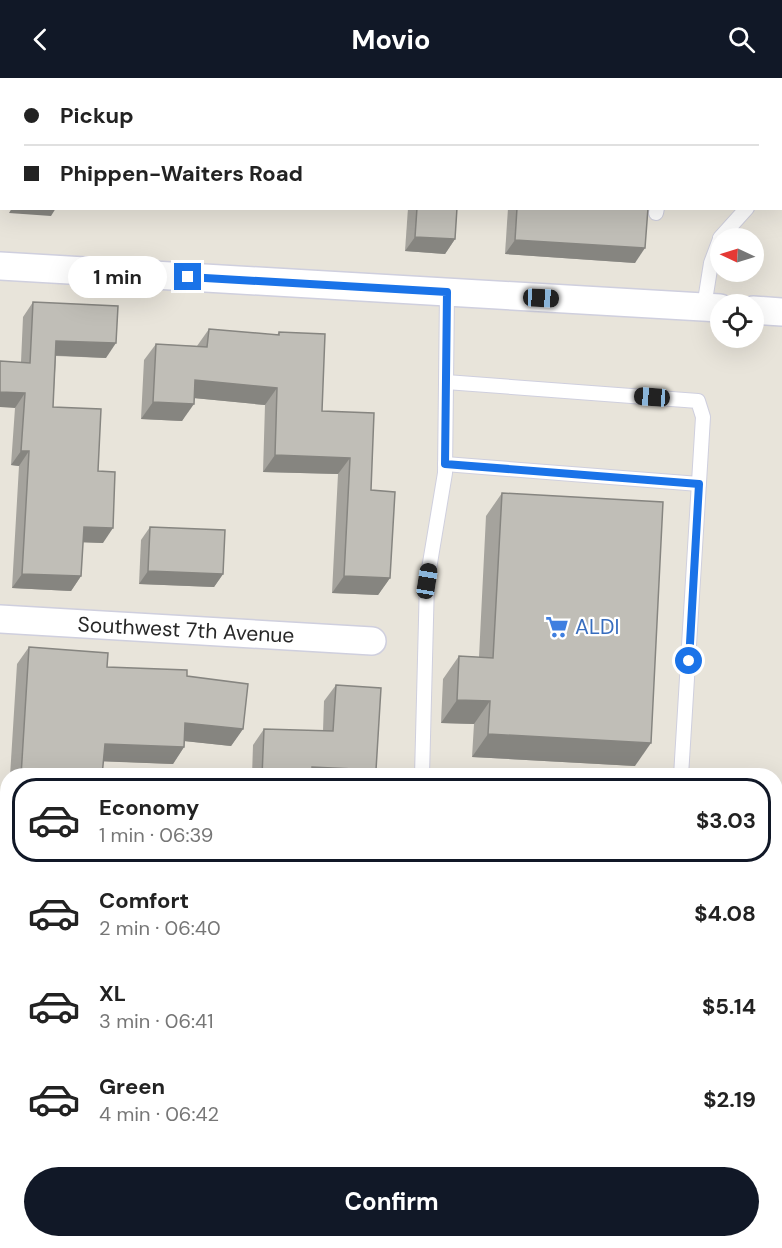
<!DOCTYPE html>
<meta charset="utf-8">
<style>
body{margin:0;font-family:"DM Sans",sans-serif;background:#f2f2f2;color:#222;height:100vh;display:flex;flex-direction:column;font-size:22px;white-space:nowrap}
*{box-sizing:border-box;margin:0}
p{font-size:20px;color:#767676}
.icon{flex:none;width:33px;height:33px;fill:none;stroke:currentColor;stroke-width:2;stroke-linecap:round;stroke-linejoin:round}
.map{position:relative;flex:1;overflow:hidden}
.details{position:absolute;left:0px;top:690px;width:783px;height:480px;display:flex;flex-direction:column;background:#fff;border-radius:24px 24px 0 0;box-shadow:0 6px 24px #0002}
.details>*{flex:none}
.banner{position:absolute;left:0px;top:0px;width:783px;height:132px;box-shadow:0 6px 24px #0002;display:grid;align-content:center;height:132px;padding:0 24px;background:#fff}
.needle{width:39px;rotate:274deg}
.fabs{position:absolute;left:710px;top:150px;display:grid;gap:12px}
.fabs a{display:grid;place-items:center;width:54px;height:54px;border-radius:50%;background:#fff;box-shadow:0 6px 24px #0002;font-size:30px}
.end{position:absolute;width:27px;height:27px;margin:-14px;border:8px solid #1a73e8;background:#fff;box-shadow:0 0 0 3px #fff}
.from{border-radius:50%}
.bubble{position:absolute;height:42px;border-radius:21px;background:#fff;box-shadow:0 6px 24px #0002;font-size:20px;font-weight:700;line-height:42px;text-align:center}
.car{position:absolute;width:18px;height:36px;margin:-18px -9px;border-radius:8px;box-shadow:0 0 4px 2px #0007;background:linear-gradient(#222 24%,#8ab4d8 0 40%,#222 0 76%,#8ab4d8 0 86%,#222 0)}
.banner b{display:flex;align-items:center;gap:21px;height:57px;font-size:22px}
.banner b+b{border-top:2px solid #e0e0e0}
.banner i{width:15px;height:15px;background:#222}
ul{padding:10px 0 0;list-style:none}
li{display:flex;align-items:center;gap:18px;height:84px;margin:0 12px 9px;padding:0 12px;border:3px solid transparent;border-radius:24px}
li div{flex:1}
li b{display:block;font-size:22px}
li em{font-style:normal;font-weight:700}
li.current{border-color:#111827}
li>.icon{width:54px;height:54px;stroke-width:1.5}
.action{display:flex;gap:12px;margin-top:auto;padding:12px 24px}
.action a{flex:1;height:69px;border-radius:36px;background:#111827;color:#fff;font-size:24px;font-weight:700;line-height:69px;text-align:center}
header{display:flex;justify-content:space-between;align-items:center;height:78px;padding:0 24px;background:#111827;color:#fff;font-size:27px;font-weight:700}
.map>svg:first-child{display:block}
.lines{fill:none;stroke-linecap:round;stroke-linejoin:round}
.lane-casing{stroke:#cfcfde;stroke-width:16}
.street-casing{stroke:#cfcfde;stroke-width:30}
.lane{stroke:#fff;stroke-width:14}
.street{stroke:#fff;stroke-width:27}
.wall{fill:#a5a39d}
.shaded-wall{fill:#868580}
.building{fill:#c0beb7;stroke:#868580;stroke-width:1.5}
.route{stroke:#1a73e8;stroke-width:8}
.labels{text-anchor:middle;stroke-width:4.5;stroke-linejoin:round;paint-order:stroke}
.shop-label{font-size:21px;fill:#366cbe;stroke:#fff;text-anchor:start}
.street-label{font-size:21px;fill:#272727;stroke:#fff}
</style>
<header><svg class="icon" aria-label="back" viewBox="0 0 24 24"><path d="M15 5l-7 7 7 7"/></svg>Movio<svg class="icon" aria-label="search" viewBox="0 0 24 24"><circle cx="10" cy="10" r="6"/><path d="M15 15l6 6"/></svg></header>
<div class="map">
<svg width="782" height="1170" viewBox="0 0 782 1170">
<rect width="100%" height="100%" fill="#e8e4da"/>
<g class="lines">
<g class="lane-casing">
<g id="lane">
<path d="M664 2V0"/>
<path d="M656 135 657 130"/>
<path d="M720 160 747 130"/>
<path d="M704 229 711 185 720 161"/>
<path d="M446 304 698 323 703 339 681 698"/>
<path d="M445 386 699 406"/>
<path d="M422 698 427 503 445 395 447 214"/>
<path d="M776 798H782"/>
<path d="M0 883 8 884"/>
<path d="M776 1158H782"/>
<path d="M697 1170 712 1162"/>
</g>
</g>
<g class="street-casing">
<g id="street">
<path d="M0 188 720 230"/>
<path d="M753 232 782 234"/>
<path d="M0 541 372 563"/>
</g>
</g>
<use href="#lane" class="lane"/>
<use href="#street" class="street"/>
</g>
<g class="wall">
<rect x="674" y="0" width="102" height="2"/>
<path d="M408 130H457L455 161 445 176 405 173Z"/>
<path d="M508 130H648L635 185 505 176Z"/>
<path d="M33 224 106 280 56 278 53 329 98 393 103 465 83 464 81 498 71 513 12 510 19 388 11 387 15 330 21 284 23 239Z"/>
<path d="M209 251 277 257 279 254 322 333 371 412 390 500 378 517 332 515 338 396 263 394 265 327 194 320 182 343 141 341 144 282 156 266 197 268Z"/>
<path d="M502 415 635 688 472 679 474 646 441 645 443 601 459 578 479 579 486 438Z"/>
<path d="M150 449 223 496 214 509 139 506 141 462Z"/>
<path d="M29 569 107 589 187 598 243 651 231 668 185 663 184 669 173 686 103 683 102 698H10L17 586Z"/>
<path d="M336 607 376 692 372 698H252L253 667 264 651 323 653 324 623Z"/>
<path d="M8 741V799H4Z"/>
<path d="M388 1162H649L648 1170H386V1166Z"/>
</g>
<g class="shaded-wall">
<path d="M22 0H70L69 2H39Z"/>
<path d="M12 130H56L51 138 9 135Z"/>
<path d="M415 159 455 161 445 176 405 173Z"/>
<path d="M515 162 645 170 635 185 505 176Z"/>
<path d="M56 263 116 265 106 280 46 277Z"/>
<path d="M195 302 277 310 265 327 183 319Z"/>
<path d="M0 314 25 315 15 330 0 329Z"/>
<path d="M153 324 194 326 182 343 141 341Z"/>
<path d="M21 373H29L19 388 11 387Z"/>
<path d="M275 377 350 380 338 396 263 394Z"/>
<path d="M84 449 113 450 103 465 73 464Z"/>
<path d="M148 493 223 496 214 509 139 506Z"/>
<path d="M22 496 81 498 71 513 12 510Z"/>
<path d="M344 498 390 500 378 517 332 515Z"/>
<path d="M457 622 490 623 474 646 441 645Z"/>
<path d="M185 645 243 651 231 668 174 662Z"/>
<path d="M488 656 651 665 635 688 472 679Z"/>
<path d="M105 666 184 669 173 686 93 683Z"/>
<path d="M312 689 376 692 372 698H306Z"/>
</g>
<g class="building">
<rect x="77" y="0" width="520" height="2"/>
<rect x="683" y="0" width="93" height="2"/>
<path d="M417 130H457L455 161 415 159Z"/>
<path d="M517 130H648L645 170 515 162Z"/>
<path d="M33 224 118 228 116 265 56 263 53 329 101 331 98 393 115 394 113 450 84 449 81 498 22 496 29 373H21L25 315 0 314V283L30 285Z"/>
<path d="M209 251 279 257V254L325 256 322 333 374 335 371 412 395 414 390 500 344 498 350 380 275 377 277 310 195 302 194 326 153 324 156 266 207 269Z"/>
<path d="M502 415 663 424 651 665 488 656 490 623 457 622 459 578 493 580Z"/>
<path d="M150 449 225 452 223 496 148 493Z"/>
<path d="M29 569 108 575 107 589 187 592V598L248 606 243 651 185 645 184 669 105 666 102 698H21Z"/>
<path d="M336 607 381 610 376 692 312 689V698H262L264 651 333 653Z"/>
<path d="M0 1160H8V1162H81L316 1170H0Z"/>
<path d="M401 1162H649L648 1170H400Z"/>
</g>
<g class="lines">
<path class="route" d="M188 199 447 214 445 386 699 406 689 583"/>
</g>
<defs>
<g id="supermarket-bare" transform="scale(1.8)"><path d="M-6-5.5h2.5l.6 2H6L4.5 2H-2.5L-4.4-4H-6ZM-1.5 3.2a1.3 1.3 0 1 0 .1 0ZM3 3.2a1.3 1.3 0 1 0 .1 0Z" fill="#3f7fe0" stroke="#fff" stroke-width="2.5" paint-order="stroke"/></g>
</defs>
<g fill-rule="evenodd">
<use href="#supermarket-bare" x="557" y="549"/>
</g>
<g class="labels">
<g class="shop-label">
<text x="575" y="556">ALDI</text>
</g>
<g class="street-label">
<text transform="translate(186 552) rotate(3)" y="7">Southwest 7th Avenue</text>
</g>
</g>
</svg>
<div class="fabs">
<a><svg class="needle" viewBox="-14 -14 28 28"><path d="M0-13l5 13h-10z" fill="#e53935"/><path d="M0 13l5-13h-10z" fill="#767676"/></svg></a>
<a><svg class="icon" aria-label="locate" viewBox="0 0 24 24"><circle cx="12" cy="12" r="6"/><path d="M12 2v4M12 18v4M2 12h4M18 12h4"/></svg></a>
</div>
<i class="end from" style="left:689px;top:583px"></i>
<i class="end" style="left:188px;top:199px"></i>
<div class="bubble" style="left:68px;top:178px;width:99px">1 min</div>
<i class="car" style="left:541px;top:220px;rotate:93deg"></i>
<i class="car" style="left:652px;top:319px;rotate:274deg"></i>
<i class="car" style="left:427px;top:503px;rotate:9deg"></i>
<div class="banner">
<b><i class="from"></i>Pickup</b>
<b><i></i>Phippen-Waiters Road</b>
</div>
<section class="details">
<ul>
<li class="current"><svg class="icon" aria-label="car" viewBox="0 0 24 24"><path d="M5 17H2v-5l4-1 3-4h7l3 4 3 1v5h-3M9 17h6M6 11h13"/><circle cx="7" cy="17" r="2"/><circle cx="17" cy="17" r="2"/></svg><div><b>Economy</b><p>1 min · 06:39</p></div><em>$3.03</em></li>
<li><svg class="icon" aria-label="car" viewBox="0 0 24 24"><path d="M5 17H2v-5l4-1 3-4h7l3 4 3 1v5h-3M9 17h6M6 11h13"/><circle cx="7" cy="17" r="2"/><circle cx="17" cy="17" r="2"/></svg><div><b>Comfort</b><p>2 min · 06:40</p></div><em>$4.08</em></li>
<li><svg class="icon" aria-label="car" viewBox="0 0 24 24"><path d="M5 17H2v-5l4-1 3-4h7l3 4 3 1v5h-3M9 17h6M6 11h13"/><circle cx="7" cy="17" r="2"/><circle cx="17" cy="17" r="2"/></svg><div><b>XL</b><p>3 min · 06:41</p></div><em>$5.14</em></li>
<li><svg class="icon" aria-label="car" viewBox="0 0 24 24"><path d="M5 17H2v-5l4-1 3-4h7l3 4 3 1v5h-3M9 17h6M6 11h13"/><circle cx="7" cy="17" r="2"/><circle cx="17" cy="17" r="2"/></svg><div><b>Green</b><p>4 min · 06:42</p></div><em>$2.19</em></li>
</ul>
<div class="action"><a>Confirm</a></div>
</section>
</div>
